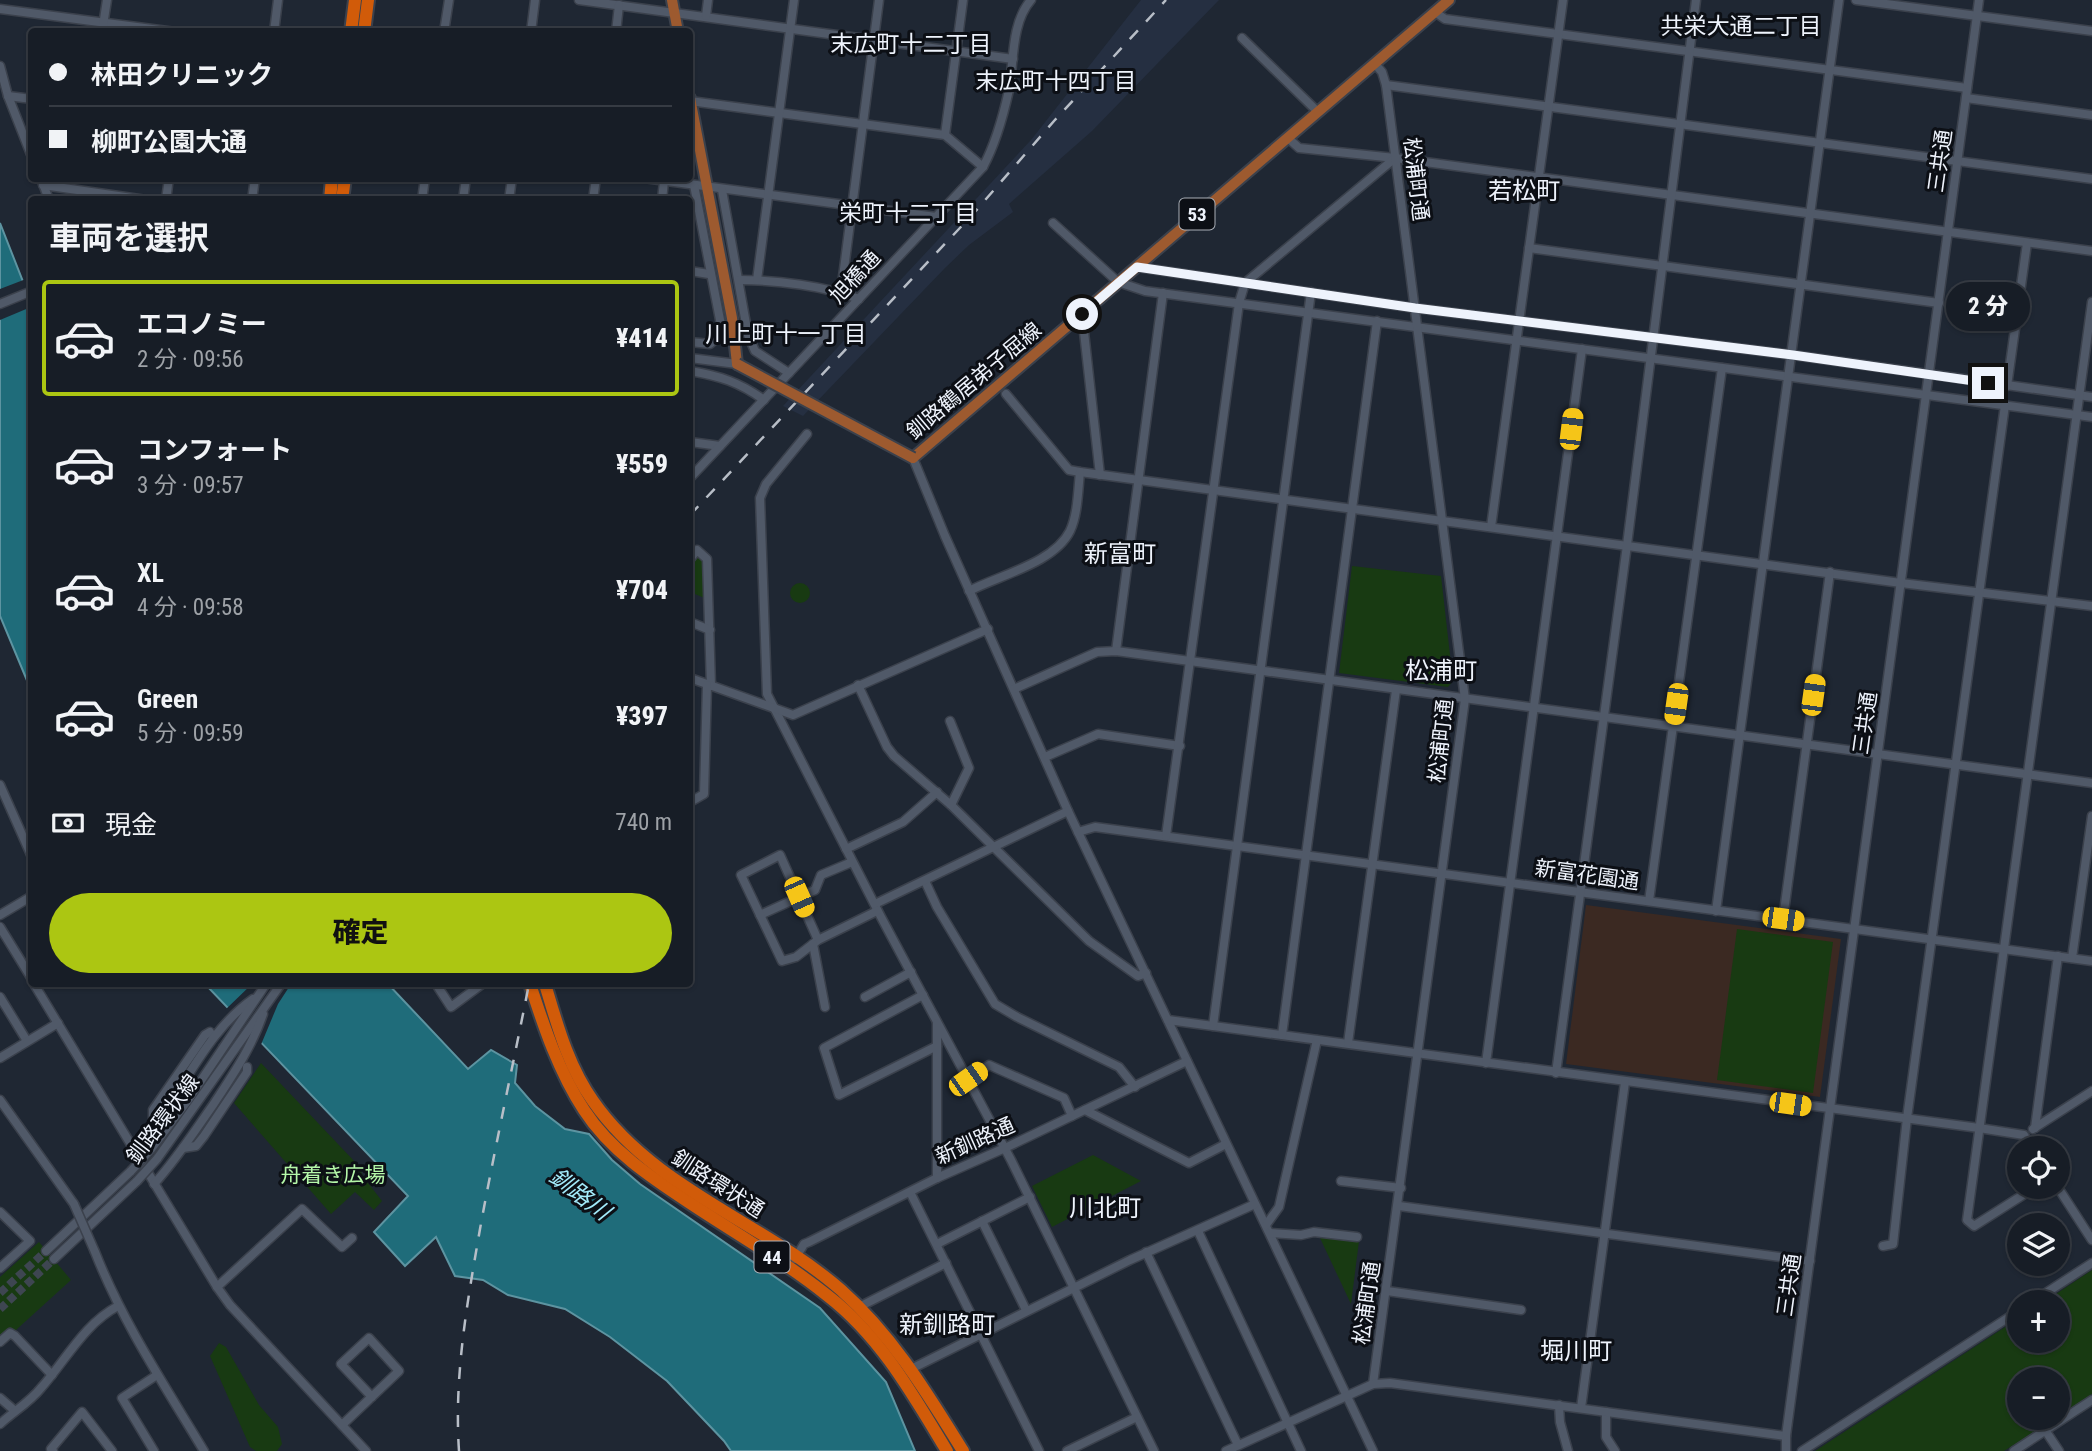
<!DOCTYPE html>
<html lang="ja">
<meta charset="utf-8">
<style>
body{margin:0;font-family:"Roboto Condensed","Noto Sans JP",sans-serif;background:#242a32;color:#f1f3f6;height:100vh;display:flex;flex-direction:column;font-size:26px;white-space:nowrap}
*{box-sizing:border-box;margin:0}
p{font-size:23px;color:#9ea2a7}
.icon{flex:none;width:38px;height:38px;fill:none;stroke:currentColor;stroke-width:2;stroke-linecap:round;stroke-linejoin:round}
.map{position:relative;flex:1;overflow:hidden}
.panel{position:absolute;left:28px;top:196px;width:665px;height:791px;display:flex;flex-direction:column;background:#171d26;border-radius:7px;box-shadow:0 2px 5px #0004,0 0 0 2px #363b43}
.panel>*{flex:none}
.hud{position:absolute;left:28px;top:28px;width:665px;height:154px;border-radius:7px;box-shadow:0 2px 5px #0004,0 0 0 2px #363b43;display:grid;align-content:center;height:154px;padding:0 21px;background:#171d26}
.controls{position:absolute;left:2007px;top:1136px;display:grid;gap:14px}
.controls a{display:grid;place-items:center;width:63px;height:63px;border-radius:50%;background:#171d26;box-shadow:0 2px 5px #0004,0 0 0 2px #363b43;font-size:35px}
.end{position:absolute;width:32px;height:32px;margin:-16px;border:9px solid #eef3fc;background:#111;box-shadow:0 0 0 4px #111}
.from{border-radius:50%}
.bubble{position:absolute;height:49px;border-radius:24px;background:#171d26;box-shadow:0 2px 5px #0004,0 0 0 2px #363b43;font-size:23px;font-weight:800;line-height:49px;text-align:center}
.car{position:absolute;width:21px;height:42px;margin:-21px -10px;border-radius:9px;box-shadow:0 0 5px 2px #0007;background:linear-gradient(#f5c518 24%,#345 0 40%,#f5c518 0 76%,#345 0 86%,#f5c518 0)}
.hud b{display:flex;align-items:center;gap:24px;height:66px;font-size:26px}
.hud b+b{border-top:2px solid #363b43}
.hud i{width:18px;height:18px;background:#f1f3f6}
ul{padding:0;list-style:none}
li{display:flex;align-items:center;gap:21px;height:116px;margin:0 14px 10px;padding:0 7px;border:4px solid transparent;border-radius:7px}
li div{flex:1}
li b{display:block;font-size:26px}
li em{font-style:normal;font-weight:800}
li.current{border-color:#acc612}
li>.icon{width:63px;height:63px;stroke-width:1.5}
h2{padding:0 21px;font-size:32px;line-height:84px}
.pay{display:flex;align-items:center;gap:18px;height:77px;padding:0 21px;font-size:26px}
.pay p{margin-inline-start:auto}
.primary-button{display:flex;gap:14px;margin-top:auto;padding:14px 21px}
.primary-button a{flex:1;height:80px;border-radius:42px;background:#acc612;color:#111;font-size:28px;font-weight:800;line-height:80px;text-align:center}
.map>svg:first-child{display:block}
.built{fill:#252f41}
.education{fill:#3b2922}
.green{fill:#183a12}
.water{fill:#1f6c7a;stroke:#5d94a1;stroke-width:2}
.pier{fill:#1f2733}
.lines{fill:none;stroke-linecap:round;stroke-linejoin:round}
.minor-tunnel{stroke:#3e4651;stroke-width:8;stroke-dasharray:8 4;stroke-linecap:butt}
.minor-casing{stroke:#3b414c;stroke-width:11}
.major-casing{stroke:#3b414c;stroke-width:14}
.highway-casing{stroke:#3b414c;stroke-width:16}
.minor{stroke:#505968;stroke-width:8}
.major{stroke:#9d5a2f;stroke-width:10}
.highway{stroke:#d15b09;stroke-width:12}
.rail{stroke:#b8bec7;stroke-width:2.5;stroke-dasharray:12 12;stroke-linecap:butt}
.minor-bridge-casing{stroke:#3b414c;stroke-width:11;stroke-linecap:butt}
.major-bridge-casing{stroke:#3b414c;stroke-width:14;stroke-linecap:butt}
.minor-bridge{stroke:#505968;stroke-width:8}
.major-bridge{stroke:#9d5a2f;stroke-width:10}
.route{stroke:#eef3fc;stroke-width:9}
.labels{text-anchor:middle;stroke-width:6;stroke-linejoin:round;paint-order:stroke}
.shield{fill:#0c0f15;stroke:#aaafb7;stroke-width:2}
.shield-label{font-size:19px;font-weight:bold;fill:#eef3fc}
.street-label{font-size:21px;fill:#eef3fc;stroke:#0c0f15}
.park-label{font-size:21px;fill:#b5f8a9;stroke:#0c0f15}
.neighbourhood-label{font-size:23px;fill:#eef3fc;stroke:#0c0f15}
.water-label{font-size:23px;font-style:italic;fill:#a3ebfb;stroke:#0c0f15}
.quarter-label{font-size:24px;fill:#eef3fc;stroke:#0c0f15}
</style>
<div class="map">
<svg width="2092" height="1451" viewBox="0 0 2092 1451">
<rect width="100%" height="100%" fill="#1f2733"/>
<path class="built" d="M1141 0H1219L1092 131 1009 204 1013 212 969 245 945 268 803 416 783 406 1031 140Z"/>
<path class="education" d="M1586 905 1841 939 1820 1097 1566 1064Z"/>
<g class="green">
<path d="M698 553 705 560 707 599 690 592V563Z"/>
<path d="M1352 566 1441 576 1453 681 1448 687 1339 673Z"/>
<circle cx="800" cy="593" r="10"/>
<path d="M1737 929 1833 942 1813 1093 1717 1080Z"/>
<path d="M261 1063 356 1163 365 1179 382 1201 374 1210 355 1192 331 1214 234 1103Z"/>
<path d="M1093 1155 1141 1181 1052 1227 1032 1186Z"/>
<path d="M1323 1236 1359 1241 1351 1304 1320 1238Z"/>
<path d="M39 1242 71 1280 16 1330 10 1329 0 1338V1277Z"/>
<path d="M2092 1270V1394L2058 1416V1379H2020V1418H2056L2004 1451H1815L2019 1318 2020 1340H2058V1302H2044Z"/>
<path d="M219 1343 226 1347 259 1405 278 1427 282 1444 277 1451H256L250 1447 210 1356Z"/>
</g>
<g class="water">
<path d="M0 223 31 302V690L0 616Z"/>
<path d="M205 984H388L468 1069 491 1050 517 1065 515 1083 535 1106 565 1129 589 1134 612 1160 640 1184 820 1308 886 1382 915 1451H731L724 1441 667 1381 610 1337 565 1309 508 1295 483 1280 455 1276 436 1237 405 1266 374 1232 408 1196Z"/>
</g>
<g class="pier">
<path d="M26 279 32 293 31 307 0 320V289Z"/>
<path d="M252 984H291L278 1004 260 1047 225 1010Z"/>
</g>
<g class="lines">
<g class="minor-tunnel">
<path d="M212 1034 245 1066"/>
<path d="M0 1293 46 1251"/>
<path d="M0 1309 54 1259"/>
</g>
<g class="minor-casing">
<g id="minor">
<path d="M579 0 1013 59"/>
<path d="M1856 0 2092 31"/>
<path d="M0 9 175 32"/>
<path d="M1435 12 1445 19 1967 88"/>
<path d="M706 16 708 0"/>
<path d="M102 32 107 0"/>
<path d="M274 32 278 0"/>
<path d="M444 32 449 0"/>
<path d="M531 32 535 0"/>
<path d="M616 32 619 5"/>
<path d="M1242 38 1318 112"/>
<path d="M0 66 8 96 32 157"/>
<path d="M1386 85 2092 179"/>
<path d="M8 96 32 99"/>
<path d="M1966 98 2092 115"/>
<path d="M690 101 945 135 983 167"/>
<path d="M945 135 963 0"/>
<path d="M1288 138 1299 148 1395 158 2092 251"/>
<path d="M41 178 49 200"/>
<path d="M644 178 936 217"/>
<path d="M43 185 146 200"/>
<path d="M722 190 748 335 755 351 789 373"/>
<path d="M166 200 169 178"/>
<path d="M252 200 255 178"/>
<path d="M422 200 425 178"/>
<path d="M463 200 466 178"/>
<path d="M509 200 512 178"/>
<path d="M593 200 596 178"/>
<path d="M662 200 664 181"/>
<path d="M1053 223 1118 282 1145 291 2092 417"/>
<path d="M1529 248 1939 303"/>
<path d="M1137 267 1415 308 1793 355 2092 397"/>
<path d="M690 271 709 274"/>
<path d="M739 280C776 280 825 286 859 299"/>
<path d="M757 280 794 0"/>
<path d="M841 292 879 0"/>
<path d="M0 304 32 291"/>
<path d="M1082 314 1100 475"/>
<path d="M690 342 710 344 720 335 721 325 694 185"/>
<path d="M690 358 737 364"/>
<path d="M690 371C720 376 739 382 764 400"/>
<path d="M2007 386 2027 243"/>
<path d="M1006 394 1069 470 1080 472 1901 583 2092 606"/>
<path d="M807 434 766 484 760 498 767 694 881 917 1011 1160 1154 1451"/>
<path d="M690 442 720 446"/>
<path d="M913 458 945 536 1068 811 1373 1451"/>
<path d="M690 478 983 167C996 143 1003 117 1009 90 1014 61 1011 23 1031 0"/>
<path d="M1491 527 1563 0"/>
<path d="M690 559 697 550 707 559 711 686"/>
<path d="M969 591C1000 575 1054 563 1070 531 1078 514 1078 490 1080 472"/>
<path d="M690 622 710 630"/>
<path d="M1116 651 1163 293"/>
<path d="M690 678 793 715 988 629"/>
<path d="M858 685 887 747 894 756 951 805 1089 941 1138 976 1146 973"/>
<path d="M1014 689 1097 652 1116 651 2092 783"/>
<path d="M950 721 969 768 951 805"/>
<path d="M1045 757 1098 734 1180 746"/>
<path d="M0 785 32 857"/>
<path d="M690 802 704 794 707 685"/>
<path d="M1078 832 1095 827 2092 961"/>
<path d="M1166 836 1239 303 1245 283 1395 158"/>
<path d="M846 849 903 822 937 792"/>
<path d="M925 881 937 907 995 1004 1017 1017 1119 1067 1135 1087"/>
<path d="M1649 901 1722 368"/>
<path d="M875 904 1068 811"/>
<path d="M1716 911 1839 0"/>
<path d="M0 915 32 896"/>
<path d="M760 915 815 890 821 875 852 862"/>
<path d="M1783 919 1830 572"/>
<path d="M0 927 32 979"/>
<path d="M818 940 780 855 741 875 782 961 796 957 818 940 877 911"/>
<path d="M813 944 825 1007"/>
<path d="M2072 958 2092 816"/>
<path d="M34 984 217 1287 230 1305 366 1451"/>
<path d="M436 984 451 1007 482 984"/>
<path d="M923 995 824 1048 839 1095 937 1046"/>
<path d="M0 997 27 1041"/>
<path d="M865 997 911 972"/>
<path d="M1168 1020 1979 1128 2024 1135 2032 1148"/>
<path d="M1213 1026 1311 292"/>
<path d="M1282 1035 1377 321"/>
<path d="M1348 1043 1396 690"/>
<path d="M0 1058 58 1023"/>
<path d="M1486 1063 1582 349"/>
<path d="M1556 1073 1627 545 1696 0"/>
<path d="M968 1079 989 1065 1064 1098 1072 1116"/>
<path d="M0 1100 74 1204"/>
<path d="M1085 1110 1189 1163 1226 1144"/>
<path d="M153 1127V1110L205 1035 210 1032"/>
<path d="M2035 1128 2058 956"/>
<path d="M2033 1129 2092 1091"/>
<path d="M183 1148 196 1146 204 1136 247 1072V1067"/>
<path d="M133 1149C179 1105 200 1036 253 999"/>
<path d="M151 1149 188 1100 266 984"/>
<path d="M157 1159 281 984"/>
<path d="M937 1178V1023"/>
<path d="M1341 1181 1401 1188"/>
<path d="M154 1184C176 1160 194 1132 213 1105 232 1076 252 1047 263 1014"/>
<path d="M2037 1186 1974 1226 1967 1220 2092 302"/>
<path d="M2057 1186 2092 1240"/>
<path d="M910 1192 1039 1451"/>
<path d="M1399 1206 1810 1261"/>
<path d="M0 1212 30 1241 0 1268"/>
<path d="M982 1221 1026 1310"/>
<path d="M1266 1225 1279 1207 1317 1040"/>
<path d="M1198 1231 1301 1451"/>
<path d="M1270 1233 1301 1235 1314 1232 1357 1237"/>
<path d="M937 1244 1030 1197"/>
<path d="M1883 1246 1893 1244 1907 1118 2005 405"/>
<path d="M46 1251 131 1171"/>
<path d="M95 1252C123 1323 165 1386 204 1451"/>
<path d="M1146 1252 1238 1445"/>
<path d="M54 1259 137 1181"/>
<path d="M795 1259 804 1244 809 1242 937 1178 1005 1148 1187 1061"/>
<path d="M217 1287 302 1209 342 1247 352 1238"/>
<path d="M1387 1291 1521 1310"/>
<path d="M2032 1302 2092 1263"/>
<path d="M859 1307 946 1263"/>
<path d="M0 1342 10 1333 15 1336 52 1375"/>
<path d="M911 1369 1130 1260 1255 1204"/>
<path d="M1373 1384 1465 699 1386 85 1382 72 1375 64"/>
<path d="M0 1398 15 1411"/>
<path d="M1559 1405 1560 1422 1568 1451"/>
<path d="M1581 1408 1625 1082"/>
<path d="M1606 1412V1437L1615 1451"/>
<path d="M0 1424C13 1412 30 1402 41 1388 66 1360 84 1324 118 1306"/>
<path d="M342 1425 399 1371 369 1338 341 1364 372 1397"/>
<path d="M2045 1430 2059 1451"/>
<path d="M53 1451 51 1449 82 1412 112 1451"/>
<path d="M154 1451 122 1398 157 1375"/>
<path d="M1067 1451 1137 1417"/>
<path d="M1226 1451 1373 1384 1390 1383 1786 1436"/>
<path d="M1786 1451V1436L1979 0"/>
<path d="M1802 1451 2020 1310"/>
<path d="M2014 1451 2092 1400"/>
</g>
</g>
<g class="major-casing">
<g id="major">
<path d="M672 0 678 32"/>
<path d="M690 98 732 318 737 364"/>
<path d="M913 458 1449 0"/>
</g>
</g>
<g class="highway-casing">
<g id="highway">
<path d="M351 32 355 0"/>
<path d="M364 32 368 0"/>
<path d="M330 200 332 178"/>
<path d="M342 200 345 178"/>
<path d="M530 984C544 1027 559 1072 584 1110 611 1152 655 1180 696 1207 740 1236 787 1263 828 1296 881 1337 913 1395 947 1451"/>
<path d="M545 984C557 1024 568 1066 593 1101 654 1189 763 1222 841 1290 893 1336 927 1393 963 1451"/>
</g>
</g>
<use href="#minor" class="minor"/>
<use href="#major" class="major"/>
<use href="#highway" class="highway"/>
<g class="rail">
<path d="M690 515 973 214 1054 121 1166 0"/>
<path d="M459 1451C454 1375 467 1304 480 1229 495 1147 513 1065 529 984"/>
</g>
<g class="minor-bridge-casing">
<g id="minor-bridge">
<path d="M131 1171 151 1149"/>
<path d="M137 1181 157 1159"/>
<path d="M74 1204 95 1252"/>
</g>
</g>
<g class="major-bridge-casing">
<path id="major-bridge" d="M737 364 913 458"/>
</g>
<use href="#minor-bridge" class="minor-bridge"/>
<use href="#major-bridge" class="major-bridge"/>
</g>
<g class="lines">
<path class="route" d="M1082 314 1137 267 1415 308 1793 355 1988 383"/>
</g>
<g class="labels">
<g class="shield">
<rect x="1179.5" y="198.5" width="35" height="31" rx="5"/>
<rect x="754.5" y="1241.5" width="35" height="31" rx="5"/>
</g>
<g class="shield-label">
<text x="1197" y="221">53</text>
<text x="772" y="1264">44</text>
</g>
<g class="street-label">
<text transform="translate(1940 161) rotate(-82)" y="7">三共通</text>
<text transform="translate(1416 179) rotate(83)" y="7">松浦町通</text>
<text transform="translate(855 277) rotate(-47)" y="7">旭橋通</text>
<text transform="translate(974 381) rotate(-40)" y="7">釧路鶴居弟子屈線</text>
<text transform="translate(1865 723) rotate(-82)" y="7">三共通</text>
<text transform="translate(1441 741) rotate(-84)" y="7">松浦町通</text>
<text transform="translate(1587 875) rotate(8)" y="7">新富花園通</text>
<text transform="translate(163 1119) rotate(-53)" y="7">釧路環状線</text>
<text transform="translate(975 1141) rotate(-24)" y="7">新釧路通</text>
<text transform="translate(718 1184) rotate(33)" y="7">釧路環状通</text>
<text transform="translate(1789 1285) rotate(-82)" y="7">三共通</text>
<text transform="translate(1367 1303) rotate(-82)" y="7">松浦町通</text>
</g>
<g class="park-label">
<text x="333" y="1182">舟着き広場</text>
</g>
<g class="neighbourhood-label">
<text x="1741" y="34">共栄大通二丁目</text>
<text x="911" y="52">末広町十二丁目</text>
<text x="1056" y="89">末広町十四丁目</text>
<text x="908" y="221">栄町十二丁目</text>
<text x="786" y="342">川上町十一丁目</text>
</g>
<g class="water-label">
<text transform="translate(580 1194) rotate(37)" y="8">釧路川</text>
</g>
<g class="quarter-label">
<text x="1524" y="199">若松町</text>
<text x="1120" y="562">新富町</text>
<text x="1441" y="679">松浦町</text>
<text x="1105" y="1216">川北町</text>
<text x="947" y="1333">新釧路町</text>
<text x="1576" y="1359">堀川町</text>
</g>
</g>
</svg>
<div class="controls">
<a><svg class="icon" aria-label="locate" viewBox="0 0 24 24"><circle cx="12" cy="12" r="6"/><path d="M12 2v4M12 18v4M2 12h4M18 12h4"/></svg></a>
<a><svg class="icon" aria-label="layers" viewBox="0 0 24 24"><path d="M12 4l9 5-9 5-9-5zM3 14l9 5 9-5"/></svg></a>
<a>+</a>
<a>−</a>
</div>
<i class="end from" style="left:1082px;top:314px"></i>
<i class="end" style="left:1988px;top:383px"></i>
<div class="bubble" style="left:1946px;top:282px;width:84px">2 分</div>
<i class="car" style="left:1571px;top:429px;rotate:7deg"></i>
<i class="car" style="left:1813px;top:695px;rotate:8deg"></i>
<i class="car" style="left:1676px;top:704px;rotate:188deg"></i>
<i class="car" style="left:799px;top:897px;rotate:156deg"></i>
<i class="car" style="left:1783px;top:919px;rotate:98deg"></i>
<i class="car" style="left:968px;top:1079px;rotate:55deg"></i>
<i class="car" style="left:1790px;top:1104px;rotate:98deg"></i>
<div class="hud">
<b><i class="from"></i>林田クリニック</b>
<b><i></i>柳町公園大通</b>
</div>
<section class="panel">
<h2>車両を選択</h2>
<ul>
<li class="current"><svg class="icon" aria-label="car" viewBox="0 0 24 24"><path d="M5 17H2v-5l4-1 3-4h7l3 4 3 1v5h-3M9 17h6M6 11h13"/><circle cx="7" cy="17" r="2"/><circle cx="17" cy="17" r="2"/></svg><div><b>エコノミー</b><p>2 分 · 09:56</p></div><em>¥414</em></li>
<li><svg class="icon" aria-label="car" viewBox="0 0 24 24"><path d="M5 17H2v-5l4-1 3-4h7l3 4 3 1v5h-3M9 17h6M6 11h13"/><circle cx="7" cy="17" r="2"/><circle cx="17" cy="17" r="2"/></svg><div><b>コンフォート</b><p>3 分 · 09:57</p></div><em>¥559</em></li>
<li><svg class="icon" aria-label="car" viewBox="0 0 24 24"><path d="M5 17H2v-5l4-1 3-4h7l3 4 3 1v5h-3M9 17h6M6 11h13"/><circle cx="7" cy="17" r="2"/><circle cx="17" cy="17" r="2"/></svg><div><b>XL</b><p>4 分 · 09:58</p></div><em>¥704</em></li>
<li><svg class="icon" aria-label="car" viewBox="0 0 24 24"><path d="M5 17H2v-5l4-1 3-4h7l3 4 3 1v5h-3M9 17h6M6 11h13"/><circle cx="7" cy="17" r="2"/><circle cx="17" cy="17" r="2"/></svg><div><b>Green</b><p>5 分 · 09:59</p></div><em>¥397</em></li>
</ul>
<div class="pay"><svg class="icon" aria-label="cash" viewBox="0 0 24 24"><path d="M3 7h18v10H3z"/><circle cx="12" cy="12" r="2"/></svg>現金<p>740 m</p></div>
<div class="primary-button"><a>確定</a></div>
</section>
</div>
